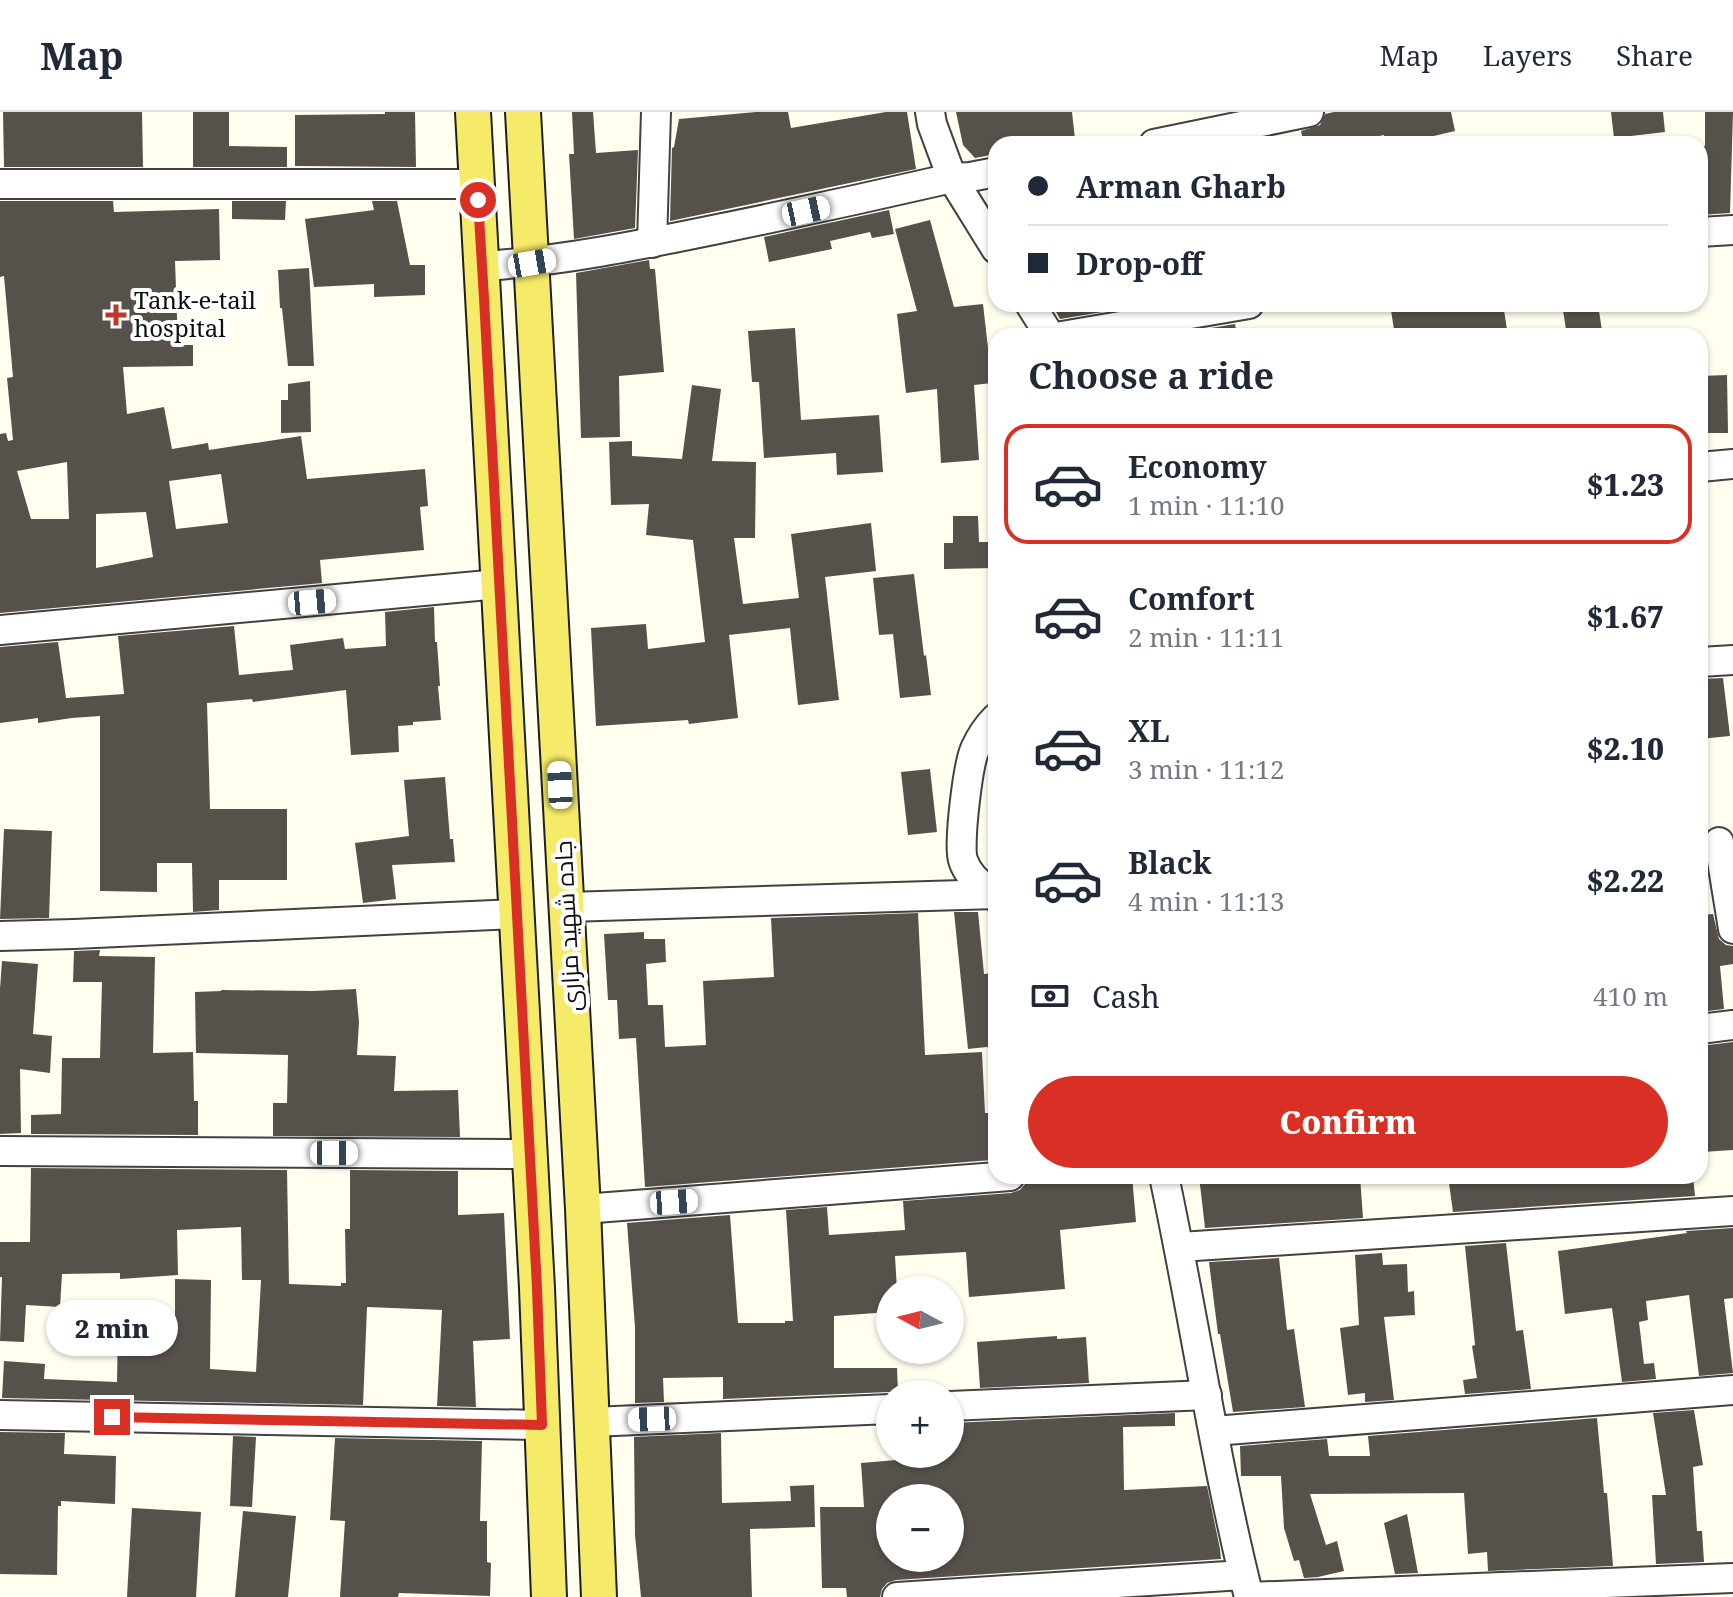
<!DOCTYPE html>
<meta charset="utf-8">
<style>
body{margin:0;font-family:"Noto Serif",Cairo,serif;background:#f6f6f7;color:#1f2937;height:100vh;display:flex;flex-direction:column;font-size:30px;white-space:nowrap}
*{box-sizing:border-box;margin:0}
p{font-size:26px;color:#747a83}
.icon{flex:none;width:44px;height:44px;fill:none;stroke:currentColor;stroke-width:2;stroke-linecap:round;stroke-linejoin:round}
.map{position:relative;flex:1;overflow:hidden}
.details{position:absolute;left:988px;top:216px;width:720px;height:856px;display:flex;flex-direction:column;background:#fff;border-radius:24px;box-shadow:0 2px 6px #0004}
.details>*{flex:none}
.top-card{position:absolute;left:988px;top:24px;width:720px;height:176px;border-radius:24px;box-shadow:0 2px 6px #0004;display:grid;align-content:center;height:176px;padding:0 40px;background:#fff}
.needle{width:52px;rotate:277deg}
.fabs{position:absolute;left:876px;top:1164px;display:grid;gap:16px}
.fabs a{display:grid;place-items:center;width:88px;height:88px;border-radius:50%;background:#fff;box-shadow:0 2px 6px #0004;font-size:40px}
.end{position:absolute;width:36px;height:36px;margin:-18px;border:10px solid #d93025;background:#fff;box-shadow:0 0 0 4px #fff}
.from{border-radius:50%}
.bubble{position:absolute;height:56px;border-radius:28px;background:#fff;box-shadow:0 2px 6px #0004;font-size:26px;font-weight:800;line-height:56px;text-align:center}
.car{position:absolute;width:24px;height:48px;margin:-24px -12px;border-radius:10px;box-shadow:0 0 6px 2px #0007;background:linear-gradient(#fff 24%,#345 0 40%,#fff 0 76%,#345 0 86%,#fff 0)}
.top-card b{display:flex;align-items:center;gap:28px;height:76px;font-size:30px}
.top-card b+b{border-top:2px solid #e0e1e3}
.top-card i{width:20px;height:20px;background:#1f2937}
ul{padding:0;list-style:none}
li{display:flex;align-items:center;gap:24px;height:120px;margin:0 16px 12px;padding:0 24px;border:4px solid transparent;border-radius:24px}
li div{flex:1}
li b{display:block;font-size:30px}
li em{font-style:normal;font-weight:800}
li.on{border-color:#d93025}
li>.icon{width:72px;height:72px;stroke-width:1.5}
h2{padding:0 40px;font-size:36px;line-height:96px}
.pay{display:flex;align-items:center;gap:20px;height:88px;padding:0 40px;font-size:30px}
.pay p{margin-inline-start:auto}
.primary-button{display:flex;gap:16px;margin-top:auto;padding:16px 40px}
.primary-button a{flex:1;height:92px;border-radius:48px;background:#d93025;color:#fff;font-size:32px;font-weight:800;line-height:92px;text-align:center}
header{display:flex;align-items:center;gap:48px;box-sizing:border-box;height:112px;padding:0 40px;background:#fff;border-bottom:2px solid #e0e1e3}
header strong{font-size:38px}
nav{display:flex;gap:44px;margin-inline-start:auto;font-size:28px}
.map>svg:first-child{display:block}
.building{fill:#57514b;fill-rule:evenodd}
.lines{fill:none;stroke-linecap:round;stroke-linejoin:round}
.minor-casing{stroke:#414141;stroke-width:32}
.major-casing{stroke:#1f1f1f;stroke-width:38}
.minor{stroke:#fff;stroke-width:28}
.major{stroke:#f6eb68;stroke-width:34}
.route{stroke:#d93025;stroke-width:10}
.poi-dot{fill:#bc3928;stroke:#fff;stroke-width:3}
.labels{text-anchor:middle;stroke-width:8;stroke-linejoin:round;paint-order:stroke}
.poi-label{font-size:24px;fill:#0e0e0e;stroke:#fff;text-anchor:start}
.street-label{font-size:24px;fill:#0e0e0e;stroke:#fff}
</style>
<header>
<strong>Map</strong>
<nav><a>Map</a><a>Layers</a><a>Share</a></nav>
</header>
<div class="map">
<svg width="1733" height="1485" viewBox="0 0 1733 1485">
<rect width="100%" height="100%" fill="#fffeef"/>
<g class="building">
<path d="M3 0H142L143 55H4Z"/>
<path d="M193 0H229V34L287 35V55H193Z"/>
<path d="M385 0H415L416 55 295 54V3L385 2Z"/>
<path d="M572 0H593L596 41 638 38 635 116 574 127 569 42H574Z"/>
<path d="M756 0H788L791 16 886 0H907L916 57 670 109 672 36 674 35 679 7Z"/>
<path d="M956 0H1072L1075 27 1019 32H996V42L975 46 963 33Z"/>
<path d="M1334 0H1451L1455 19 1399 32H1386L1384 23 1340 32H1304L1301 19 1320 13 1325 2Z"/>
<path d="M1611 0H1663L1665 20 1614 26Z"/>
<path d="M1705 0H1733L1730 101 1700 103V34H1705Z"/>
<path d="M0 89H113L114 100 219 97 220 148 175 149 178 233H193V254L123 255 127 302 164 295 172 337 208 331 209 338 301 324 307 367 425 357 428 394 420 395 424 438 320 448 322 471 0 501V322L6 321 8 329 13 328 7 266 13 265 4 164 0 165ZM67 350 69 407H31L17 359ZM221 362 228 411 176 417 169 369ZM146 400 153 445 96 456V402Z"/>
<path d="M232 89H286L285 108 232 107Z"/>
<path d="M372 89H397L410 153H425V183L374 185V172L314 175 305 107 374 98Z"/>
<path d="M889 98 894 122 872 126 870 120 830 129 832 137 769 150 764 125Z"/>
<path d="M930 108 954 195 983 192 992 271 974 273 979 348 941 351 937 277 906 281 897 202 917 199 895 117Z"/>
<path d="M649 148 650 157H655L664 260 619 264 620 325 581 326 576 161Z"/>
<path d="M309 156 314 254H288L282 196H280L278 158Z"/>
<path d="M1052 192H1107L1109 199 1060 207Z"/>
<path d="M1390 192H1503L1508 224H1395Z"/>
<path d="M1562 192H1598L1602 219 1567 224Z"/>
<path d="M1235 212 1237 224H1163Z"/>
<path d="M795 216 801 308 879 303 883 360 837 363 836 341 764 346 759 270H752L748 219Z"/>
<path d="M1727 263 1728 321H1700V264Z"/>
<path d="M310 269 311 320 281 321V288H288V272Z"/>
<path d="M692 273 721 277 712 349 756 350 755 426H734L743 492 799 486 791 422 871 411 876 459 825 465 839 588 798 593 790 516 729 523 738 606 689 612 688 608 596 614 591 516 646 512 648 537 705 530 693 428 646 423 649 392 611 393 609 330 632 329V344L682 347Z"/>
<path d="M953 404H978L979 430H993L994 456 944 457V431H953Z"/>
<path d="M914 462 924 544 926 543 931 583 900 586 893 522 879 523 873 466Z"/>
<path d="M434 495 435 530H437L440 574H438L441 608 413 610V613L398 614 399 640 351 643 346 578 253 590 252 587 207 591 210 697H287V768H219V798L193 800 192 751H157V780L100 779V604L72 606 38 611V606L0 611V535L58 530 66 586 124 582 118 524 234 514 239 563 293 558 290 533 343 526 345 537 386 534 385 500Z"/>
<path d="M1723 566 1730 624 1700 627V567Z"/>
<path d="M930 657 937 720 908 723 901 660Z"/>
<path d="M445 665 450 727H453L455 750 392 753 396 787 363 791 355 731 409 724 404 668Z"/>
<path d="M4 717 52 719 49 806 0 807Z"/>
<path d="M954 800H978L984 862 996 861V934L968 937Z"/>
<path d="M918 801 925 943 982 940 985 1001H989L992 1048 645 1075 636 926 619 927 617 888H608L604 822 644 820V827H665L666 850 646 852 648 893H663L665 935 706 933 703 869 774 865 771 806Z"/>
<path d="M1713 802 1719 827 1726 833 1733 834V852L1720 854 1724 897 1700 900V803Z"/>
<path d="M100 838 99 844 155 845 153 941 193 940 194 989H198V1023L31 1022V1003L61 1002 62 946H100L102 870H73L74 839Z"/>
<path d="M2 849 38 852 33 922 52 924 50 961 20 957 21 1021 0 1022V877Z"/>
<path d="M356 877 359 910 357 943 396 944 394 979 458 978 460 1025 273 1024V991H287L288 943 196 941 195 880 221 879V878L313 879Z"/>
<path d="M1733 930V1038L1702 1040 1700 1013V934Z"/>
<path d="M31 1056 287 1058 289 1172 341 1174V1171H346L345 1117H350V1058L458 1059V1103L504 1101 510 1227 473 1229 476 1295 437 1294 442 1198 367 1195 363 1293 2 1286 4 1249 45 1252 44 1267 117 1270 118 1212 175 1213V1167L211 1168 210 1257 256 1260 261 1168H242L241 1115 177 1118 178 1163 120 1167V1161L62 1162 60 1195 26 1193 24 1230 0 1229 2 1165H0V1130H30Z"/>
<path d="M1055 1064V1068L1099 1064H1132L1136 1110 1060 1118 1065 1177 969 1185 966 1140 895 1144 897 1178H890V1200L834 1204V1256H897L898 1282 889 1280 723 1287V1265L663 1266 664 1290 635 1291V1215L627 1111 730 1103 738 1211H785V1209H793L786 1098 827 1095 829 1123 905 1118 903 1089 1011 1081 1020 1078 1025 1072 1026 1066Z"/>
<path d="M1199 1064H1360L1363 1106 1205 1116Z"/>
<path d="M1448 1064H1693L1695 1084 1453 1100Z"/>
<path d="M1733 1116V1186L1724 1187 1733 1261 1699 1264 1689 1183 1646 1189 1648 1208 1639 1210 1644 1252 1654 1251 1656 1267 1622 1270 1612 1196 1565 1202 1558 1139 1687 1121 1686 1119Z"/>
<path d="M1506 1131 1516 1219 1523 1218 1531 1277 1465 1282 1463 1268 1477 1266 1472 1234 1475 1233 1465 1134Z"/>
<path d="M1382 1141 1383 1153 1407 1152 1408 1180 1414 1179 1415 1203 1384 1205 1394 1288 1365 1290V1281L1348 1283 1340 1216 1359 1213 1355 1143Z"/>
<path d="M1279 1146 1287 1218 1294 1217 1305 1295 1233 1300 1220 1222H1218L1209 1150Z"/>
<path d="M1057 1224V1227L1086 1225 1089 1271 980 1276 977 1230Z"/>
<path d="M1694 1298 1703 1353 1693 1355 1697 1419H1702L1704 1450 1656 1452 1652 1383H1666L1653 1301Z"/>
<path d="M1175 1301V1314L1123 1315 1124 1378 1207 1374 1220 1437 1221 1447 896 1468 887 1471 882 1477 880 1485H847L846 1476H822L820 1395H864L861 1351 909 1347 908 1342H950V1311ZM950 1384V1446H890V1386Z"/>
<path d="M1597 1306 1604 1381H1607L1613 1454 1488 1459 1487 1440 1468 1442 1464 1381 1310 1382 1326 1433 1337 1429 1344 1459 1318 1465 1304 1466 1299 1448 1294 1449 1284 1416 1281 1364H1241L1240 1334 1327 1327 1329 1344H1370L1368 1324Z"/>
<path d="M0 1320 65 1321 64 1342 116 1344 115 1392 61 1389V1394H58L57 1463 0 1462Z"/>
<path d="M721 1321 722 1391 791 1389 790 1374 814 1373 815 1415 750 1417 752 1485H641L635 1423 634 1325Z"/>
<path d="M233 1324 256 1325 252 1395 230 1394Z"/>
<path d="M335 1326 482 1329 480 1409H487V1450L491 1451 490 1484 399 1481 398 1485H340L345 1409 330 1408Z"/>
<path d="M132 1396 201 1400 196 1485H127Z"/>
<path d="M243 1399 296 1404 288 1485H235Z"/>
<path d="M1407 1402 1418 1461 1395 1462 1384 1411Z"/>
</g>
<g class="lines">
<g class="minor-casing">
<g id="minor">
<path d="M930 0 932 12 952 66 996 137"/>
<path d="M1154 32 1309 0"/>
<path d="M0 72H476"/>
<path d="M1700 120 1733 118"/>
<path d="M652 131 656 0"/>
<path d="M483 154C562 149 640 133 718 117 796 101 874 84 952 66L970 65 996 60"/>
<path d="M1030 192 1050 224"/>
<path d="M1062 224 1249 192"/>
<path d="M1700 355 1733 352"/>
<path d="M0 518 499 472"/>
<path d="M1700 550 1733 548"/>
<path d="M996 606C988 614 980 626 975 637 968 652 958 733 963 748 968 765 983 774 996 785"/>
<path d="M1719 730 1733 817"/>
<path d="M567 795 996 782"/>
<path d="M0 824 74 822 517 802"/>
<path d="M1700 917 1733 913"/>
<path d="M0 1039 530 1042"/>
<path d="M1164 1064C1194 1204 1214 1346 1249 1485"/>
<path d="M583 1097 1010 1064"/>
<path d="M1180 1135 1733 1099"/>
<path d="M950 1294 1207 1283"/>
<path d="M0 1303 542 1313"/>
<path d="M592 1310 890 1297"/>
<path d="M1214 1319 1733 1278"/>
<path d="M897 1485 1243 1463"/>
<path d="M1249 1485 1733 1466"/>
</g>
</g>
<g class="major-casing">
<g id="major">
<path d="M473 0 537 1176 549 1485"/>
<path d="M523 0 583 1097 599 1485"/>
</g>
</g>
<use href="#minor" class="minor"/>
<use href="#major" class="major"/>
</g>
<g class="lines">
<path class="route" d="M112 1305 542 1313 537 1176 484 186 478 88"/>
</g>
<path class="poi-dot" d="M112 191h8v8h8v8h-8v8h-8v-8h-8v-8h8z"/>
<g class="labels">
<g class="poi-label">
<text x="134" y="197">Tank-e-tail<tspan x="134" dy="28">hospital</tspan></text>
</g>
<g class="street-label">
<text transform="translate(568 814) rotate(-93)" y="8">جاده شهید مزاری</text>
</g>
</g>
</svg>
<div class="fabs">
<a><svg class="needle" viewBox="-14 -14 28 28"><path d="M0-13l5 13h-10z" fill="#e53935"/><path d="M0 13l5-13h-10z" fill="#747a83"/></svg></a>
<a>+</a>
<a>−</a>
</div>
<i class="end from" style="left:478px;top:88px"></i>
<i class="end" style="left:112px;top:1305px"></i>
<div class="bubble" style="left:46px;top:1188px;width:132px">2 min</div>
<i class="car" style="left:806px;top:99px;rotate:78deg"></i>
<i class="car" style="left:532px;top:151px;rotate:80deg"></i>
<i class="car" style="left:312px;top:490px;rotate:85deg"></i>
<i class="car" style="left:560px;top:673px;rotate:357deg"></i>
<i class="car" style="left:334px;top:1041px;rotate:90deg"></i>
<i class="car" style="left:674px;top:1090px;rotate:86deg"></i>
<i class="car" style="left:652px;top:1307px;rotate:268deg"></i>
<div class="top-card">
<b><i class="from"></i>Arman Gharb</b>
<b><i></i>Drop-off</b>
</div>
<section class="details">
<h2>Choose a ride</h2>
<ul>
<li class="on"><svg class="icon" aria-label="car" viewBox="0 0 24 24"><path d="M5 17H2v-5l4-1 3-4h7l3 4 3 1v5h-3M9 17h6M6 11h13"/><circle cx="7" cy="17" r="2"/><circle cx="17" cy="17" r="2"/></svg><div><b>Economy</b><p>1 min · 11:10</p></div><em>$1.23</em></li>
<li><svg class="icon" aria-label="car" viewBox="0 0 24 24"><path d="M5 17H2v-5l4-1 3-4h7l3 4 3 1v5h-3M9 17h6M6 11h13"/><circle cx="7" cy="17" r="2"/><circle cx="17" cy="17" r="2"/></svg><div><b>Comfort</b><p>2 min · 11:11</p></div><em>$1.67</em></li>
<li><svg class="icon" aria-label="car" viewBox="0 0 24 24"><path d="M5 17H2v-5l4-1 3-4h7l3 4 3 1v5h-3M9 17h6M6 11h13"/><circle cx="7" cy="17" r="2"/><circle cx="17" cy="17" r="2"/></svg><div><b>XL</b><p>3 min · 11:12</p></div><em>$2.10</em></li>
<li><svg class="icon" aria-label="car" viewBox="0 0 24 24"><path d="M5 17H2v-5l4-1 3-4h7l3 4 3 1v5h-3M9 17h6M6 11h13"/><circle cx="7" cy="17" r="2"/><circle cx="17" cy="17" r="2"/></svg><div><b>Black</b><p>4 min · 11:13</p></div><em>$2.22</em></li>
</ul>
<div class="pay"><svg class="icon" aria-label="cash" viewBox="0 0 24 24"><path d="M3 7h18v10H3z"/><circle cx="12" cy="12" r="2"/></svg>Cash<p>410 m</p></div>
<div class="primary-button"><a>Confirm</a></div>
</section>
</div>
